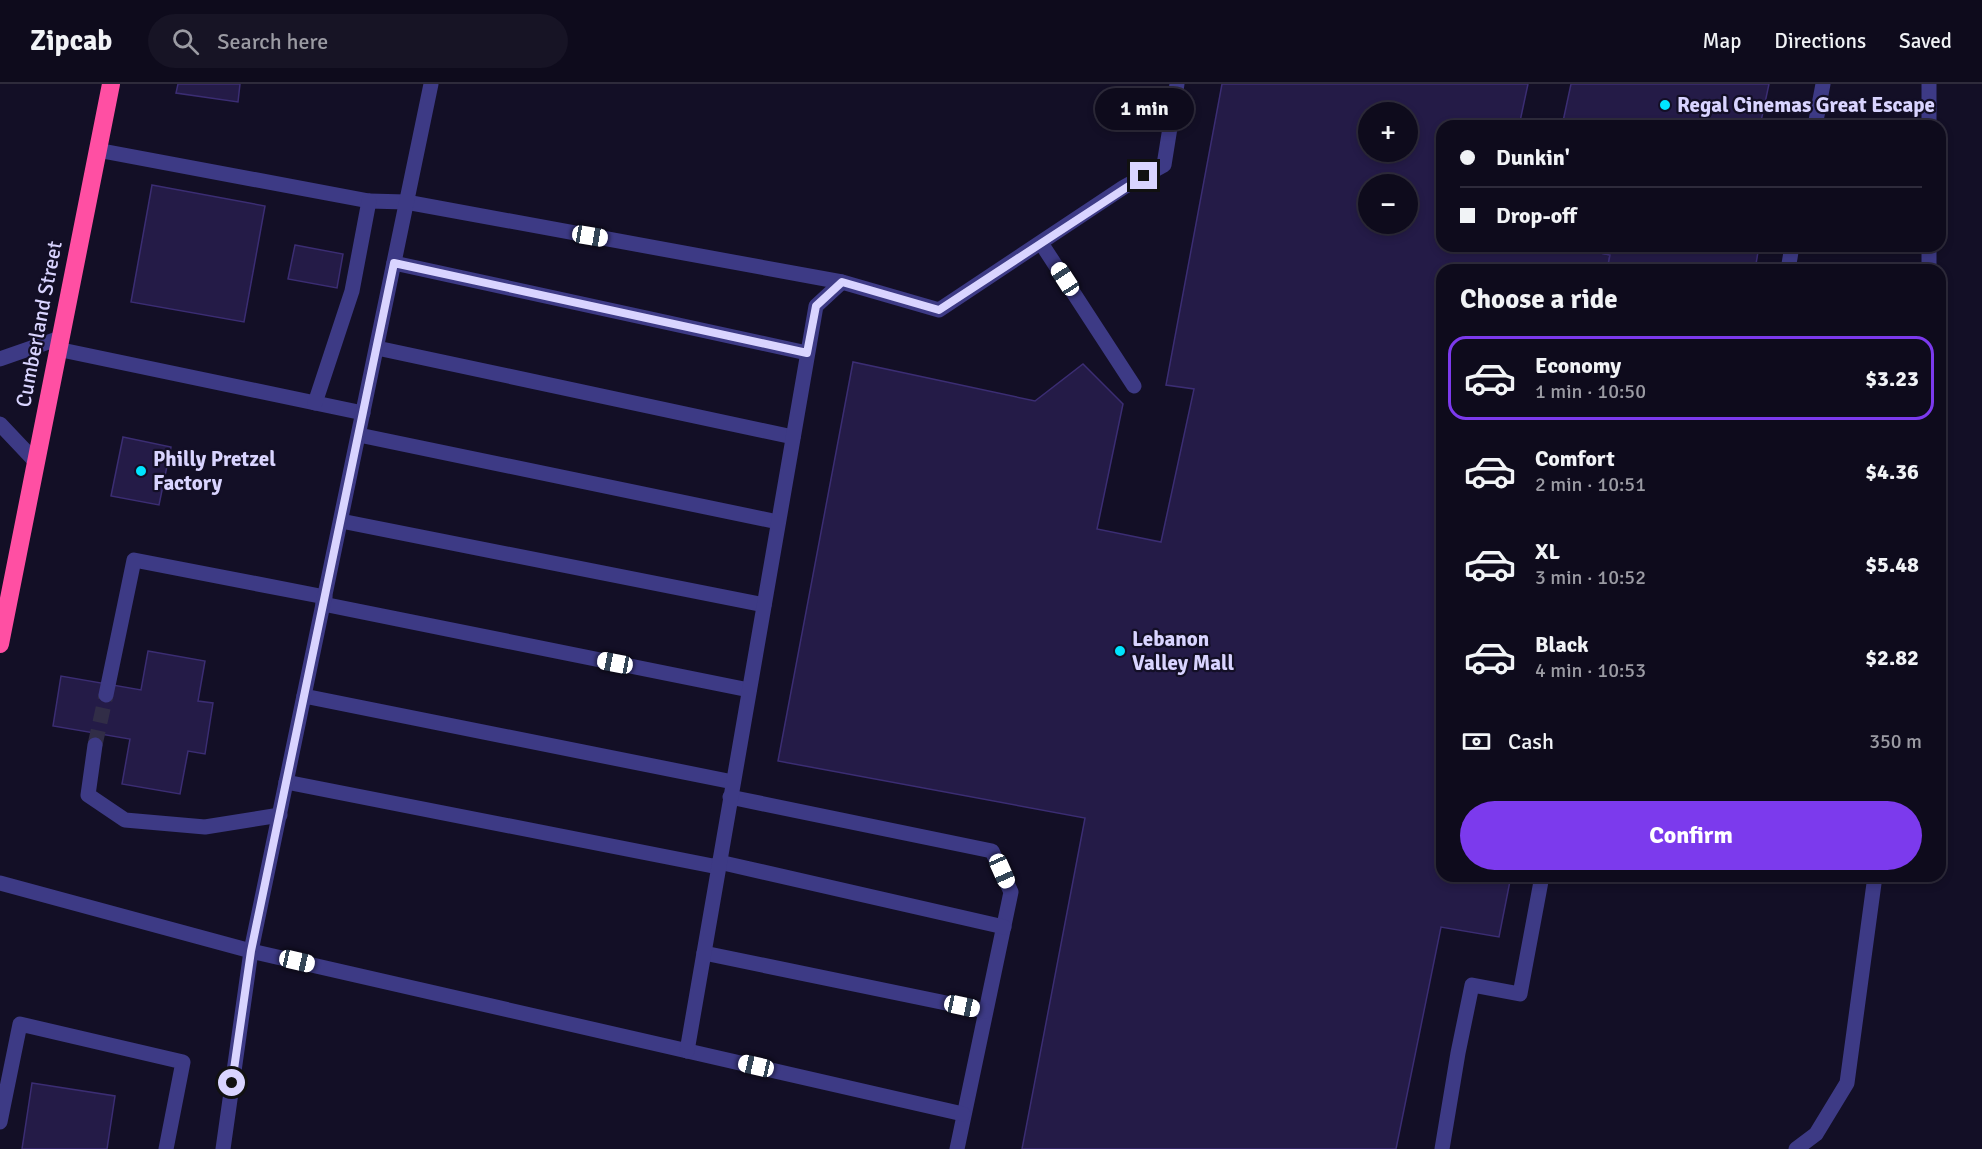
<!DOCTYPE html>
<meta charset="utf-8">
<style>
body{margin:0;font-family:Signika,sans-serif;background:#171425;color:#f1f3f6;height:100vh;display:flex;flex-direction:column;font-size:22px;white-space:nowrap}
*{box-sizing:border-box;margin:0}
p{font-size:20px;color:#9b9ba3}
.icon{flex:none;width:33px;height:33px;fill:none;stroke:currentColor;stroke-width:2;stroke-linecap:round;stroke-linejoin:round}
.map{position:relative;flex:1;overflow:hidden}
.side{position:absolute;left:1436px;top:180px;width:510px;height:618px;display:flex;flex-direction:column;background:#0e0b1c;border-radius:18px;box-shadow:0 3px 9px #0003,0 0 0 2px #2e2b3b}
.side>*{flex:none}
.hud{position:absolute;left:1436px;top:36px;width:510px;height:132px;border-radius:18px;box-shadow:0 3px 9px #0003,0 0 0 2px #2e2b3b;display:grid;align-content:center;height:132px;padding:0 24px;background:#0e0b1c}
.buttons{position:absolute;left:1358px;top:18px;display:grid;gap:12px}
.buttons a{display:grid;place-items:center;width:60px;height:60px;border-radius:50%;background:#0e0b1c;box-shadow:0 3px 9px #0003,0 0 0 2px #2e2b3b;font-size:30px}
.end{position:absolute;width:27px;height:27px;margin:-14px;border:8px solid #d9d4ff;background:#111;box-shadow:0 0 0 3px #111}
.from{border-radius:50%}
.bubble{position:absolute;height:42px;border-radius:21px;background:#0e0b1c;box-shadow:0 3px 9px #0003,0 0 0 2px #2e2b3b;font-size:20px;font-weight:800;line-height:42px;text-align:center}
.car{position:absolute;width:18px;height:36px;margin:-18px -9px;border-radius:8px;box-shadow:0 0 4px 2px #0007;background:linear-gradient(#fff 24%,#345 0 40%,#fff 0 76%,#345 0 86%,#fff 0)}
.hud b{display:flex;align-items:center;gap:21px;height:57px;font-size:22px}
.hud b+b{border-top:2px solid #2e2b3b}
.hud i{width:15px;height:15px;background:#f1f3f6}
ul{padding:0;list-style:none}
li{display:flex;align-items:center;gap:18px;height:84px;margin:0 12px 9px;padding:0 12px;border:3px solid transparent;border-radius:18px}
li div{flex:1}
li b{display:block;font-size:22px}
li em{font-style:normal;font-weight:800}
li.on{border-color:#7c3aed}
li>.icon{width:54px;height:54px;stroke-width:1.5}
h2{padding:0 24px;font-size:27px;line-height:72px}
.pay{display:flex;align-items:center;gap:15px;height:66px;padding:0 24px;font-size:22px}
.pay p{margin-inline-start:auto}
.primary-button{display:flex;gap:12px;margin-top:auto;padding:12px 24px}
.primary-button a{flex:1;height:69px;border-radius:36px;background:#7c3aed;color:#fff;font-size:24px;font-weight:800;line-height:69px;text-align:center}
header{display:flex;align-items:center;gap:36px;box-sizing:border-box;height:84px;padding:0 30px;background:#0e0b1c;border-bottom:2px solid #2e2b3b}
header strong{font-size:28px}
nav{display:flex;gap:33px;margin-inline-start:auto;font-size:21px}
.search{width:420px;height:54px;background:#171425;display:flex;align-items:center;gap:15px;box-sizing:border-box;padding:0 21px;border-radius:33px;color:#9b9ba3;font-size:22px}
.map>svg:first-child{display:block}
.building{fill:#241b47;stroke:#3b2d73;stroke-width:1.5;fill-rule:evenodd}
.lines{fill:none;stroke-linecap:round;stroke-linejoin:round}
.minor-tunnel{stroke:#312d47;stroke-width:15;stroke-dasharray:15 8;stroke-linecap:butt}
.minor{stroke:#3d3a85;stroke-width:15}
.highway{stroke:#ff4fa3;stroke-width:18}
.route{stroke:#d9d4ff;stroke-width:8}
.poi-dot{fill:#00e5ff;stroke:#130f26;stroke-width:2}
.labels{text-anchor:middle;stroke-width:4.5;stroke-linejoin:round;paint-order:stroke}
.poi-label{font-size:21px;font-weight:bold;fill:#d9d4ff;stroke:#130f26;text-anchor:start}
.street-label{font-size:21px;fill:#d9d4ff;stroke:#130f26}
</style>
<header>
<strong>Zipcab</strong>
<div class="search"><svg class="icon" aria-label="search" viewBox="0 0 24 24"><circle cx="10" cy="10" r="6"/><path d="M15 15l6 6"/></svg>Search here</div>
<nav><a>Map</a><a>Directions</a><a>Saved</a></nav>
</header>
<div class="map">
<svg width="1982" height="1065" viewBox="0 0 1982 1065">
<rect width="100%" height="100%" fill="#130f26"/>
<g class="building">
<path d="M178 0H240L238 18 176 9Z"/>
<path d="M1222 0H1528L1519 42H1442V162H1566L1610 171 1607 186H1442V792H1511L1499 853 1441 843 1396 1065H1022L1085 734 778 677 853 278 1035 317 1083 280 1123 320 1097 445 1161 458 1194 305 1166 301ZM1368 28H1407V68H1368ZM1368 100H1407V140H1368Z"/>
<path d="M1571 0H1769L1760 42H1562Z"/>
<path d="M152 101 265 122 244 238 131 218Z"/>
<path d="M295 161 343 170 337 204 288 195Z"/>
<path d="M1566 162H1759L1755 186H1607L1610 171Z"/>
<path d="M123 353 171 363 159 421 111 412Z"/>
<path d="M148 567 205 577 198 617 213 619 205 670 188 667 180 710 122 700 130 655 53 642 61 592 141 606Z"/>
<path d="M32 999 115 1012 107 1065H22Z"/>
</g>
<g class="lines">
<path class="minor-tunnel" d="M95 661 106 611"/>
<g class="minor">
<path d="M1929 0V42"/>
<path d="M1815 42 1823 0"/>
<path d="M97 66 369 117 406 118 842 198 939 226 1124 103 1164 81 1177 0"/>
<path d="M1041 159 1134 302"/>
<path d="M1929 162V186"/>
<path d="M394 179 807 269"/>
<path d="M1788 186 1792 162"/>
<path d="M377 264 793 353"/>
<path d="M57 265 363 329"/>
<path d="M0 275 60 254"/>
<path d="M315 319 352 207 369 117"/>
<path d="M0 340 35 377"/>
<path d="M359 351 778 438"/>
<path d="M341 437 764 521"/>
<path d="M323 520 749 606"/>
<path d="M106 611 134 476 325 513"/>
<path d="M304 612 733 698"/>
<path d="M95 661 88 711 125 736 205 743 280 731"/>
<path d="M286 698 718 783"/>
<path d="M730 713 992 767 1011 808 957 1065"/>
<path d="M719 778 1004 843"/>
<path d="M0 799 251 867 963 1030"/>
<path d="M704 869 985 927"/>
<path d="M687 967 816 222 842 198"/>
<path d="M0 1038 20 940 183 978 166 1065"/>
<path d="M223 1065 251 867 431 0"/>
<path d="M1442 1065 1458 969 1472 901 1520 910 1542 792"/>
<path d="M1796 1065 1816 1050 1847 999 1875 792"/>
</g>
<path class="highway" d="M0 560 111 0"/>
</g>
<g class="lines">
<path class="route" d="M232 999 251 867 394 179 807 269 816 222 842 198 939 226 1144 92"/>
</g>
<g class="poi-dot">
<circle cx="1665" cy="21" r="6"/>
<circle cx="141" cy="387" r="6"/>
<circle cx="1120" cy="567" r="6"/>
</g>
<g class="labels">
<g class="poi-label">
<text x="1677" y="28">Regal Cinemas Great Escape</text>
<text x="153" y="382">Philly Pretzel<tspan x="153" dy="24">Factory</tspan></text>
<text x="1132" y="562">Lebanon<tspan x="1132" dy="24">Valley Mall</tspan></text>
</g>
<g class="street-label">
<text transform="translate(39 240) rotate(-79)" y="7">Cumberland Street</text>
</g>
</g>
</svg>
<div class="buttons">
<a>+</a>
<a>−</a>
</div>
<i class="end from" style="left:232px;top:999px"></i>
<i class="end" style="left:1144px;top:92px"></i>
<div class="bubble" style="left:1095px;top:4px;width:99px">1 min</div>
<i class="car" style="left:590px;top:152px;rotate:100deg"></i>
<i class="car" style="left:1065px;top:195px;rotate:327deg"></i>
<i class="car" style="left:615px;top:579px;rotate:281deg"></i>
<i class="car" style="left:1002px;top:787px;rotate:156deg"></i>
<i class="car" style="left:297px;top:877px;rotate:103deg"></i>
<i class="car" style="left:962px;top:922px;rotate:102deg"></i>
<i class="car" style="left:756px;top:982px;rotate:283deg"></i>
<div class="hud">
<b><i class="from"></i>Dunkin'</b>
<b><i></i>Drop-off</b>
</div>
<section class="side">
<h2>Choose a ride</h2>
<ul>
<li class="on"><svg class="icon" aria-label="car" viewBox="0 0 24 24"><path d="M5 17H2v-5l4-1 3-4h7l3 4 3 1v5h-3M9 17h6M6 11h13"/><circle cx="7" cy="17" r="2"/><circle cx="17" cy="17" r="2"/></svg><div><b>Economy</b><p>1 min · 10:50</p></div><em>$3.23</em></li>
<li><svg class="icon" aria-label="car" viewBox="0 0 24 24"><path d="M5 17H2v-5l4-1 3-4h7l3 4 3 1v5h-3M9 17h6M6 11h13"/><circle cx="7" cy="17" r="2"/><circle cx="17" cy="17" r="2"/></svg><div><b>Comfort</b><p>2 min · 10:51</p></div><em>$4.36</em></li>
<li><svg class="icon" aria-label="car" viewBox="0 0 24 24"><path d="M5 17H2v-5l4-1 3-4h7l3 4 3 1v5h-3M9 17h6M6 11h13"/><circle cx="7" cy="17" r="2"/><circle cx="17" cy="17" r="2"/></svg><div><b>XL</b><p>3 min · 10:52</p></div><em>$5.48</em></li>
<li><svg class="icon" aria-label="car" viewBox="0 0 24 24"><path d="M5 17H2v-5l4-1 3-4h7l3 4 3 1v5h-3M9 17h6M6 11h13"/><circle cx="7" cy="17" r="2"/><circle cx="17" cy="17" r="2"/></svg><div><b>Black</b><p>4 min · 10:53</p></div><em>$2.82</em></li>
</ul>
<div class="pay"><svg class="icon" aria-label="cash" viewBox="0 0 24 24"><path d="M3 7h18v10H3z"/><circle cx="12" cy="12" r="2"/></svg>Cash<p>350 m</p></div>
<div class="primary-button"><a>Confirm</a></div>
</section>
</div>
